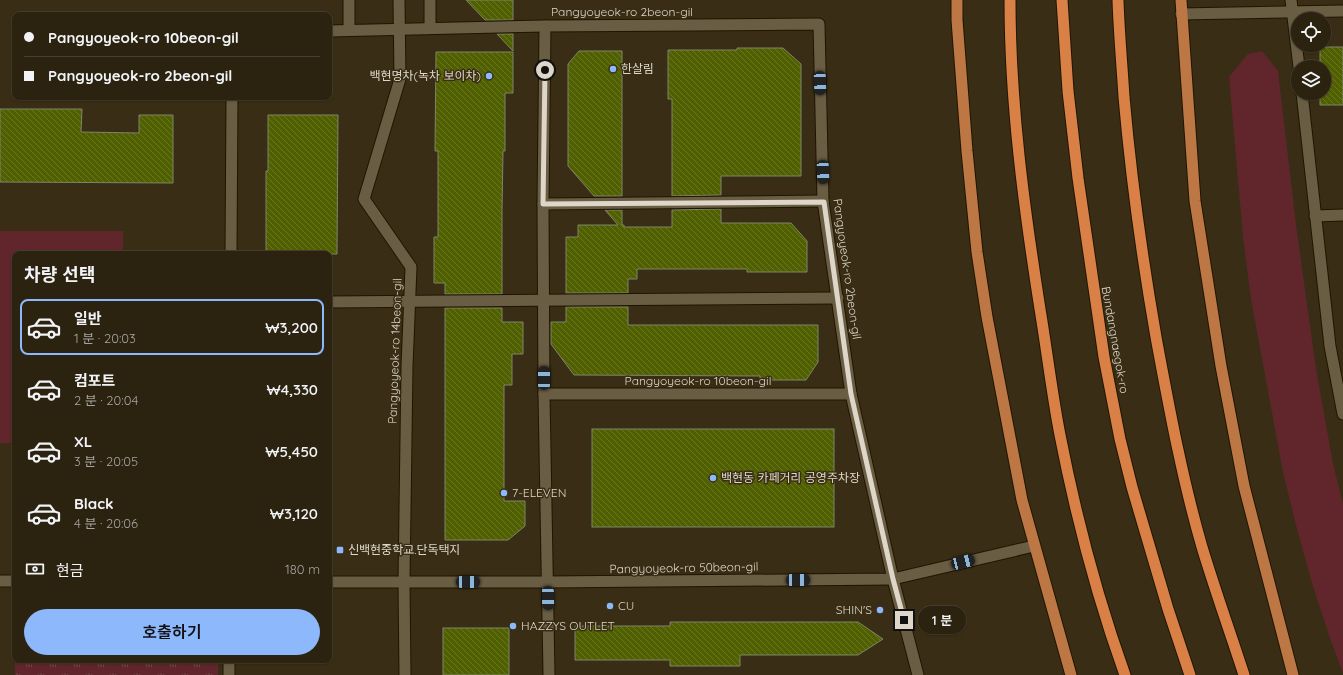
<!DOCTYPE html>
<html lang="ko">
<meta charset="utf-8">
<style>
body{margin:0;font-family:Quicksand,"Noto Sans KR",sans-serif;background:#332a19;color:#f1f3f6;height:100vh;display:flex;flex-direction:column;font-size:15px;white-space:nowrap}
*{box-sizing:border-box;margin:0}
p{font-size:13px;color:#a6a49f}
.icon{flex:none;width:22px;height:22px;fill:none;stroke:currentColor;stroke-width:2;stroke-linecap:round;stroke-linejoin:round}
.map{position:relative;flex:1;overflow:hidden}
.drawer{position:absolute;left:12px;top:251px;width:320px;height:412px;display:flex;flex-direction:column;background:#2b2210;border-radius:8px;box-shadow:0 1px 3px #0004,0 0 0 1px #473f30}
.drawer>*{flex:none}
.hud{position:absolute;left:12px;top:12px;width:320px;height:88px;border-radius:8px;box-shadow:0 1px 3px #0004,0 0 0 1px #473f30;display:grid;align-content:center;height:88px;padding:0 12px;background:#2b2210}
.tools{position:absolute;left:1291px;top:12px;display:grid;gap:8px}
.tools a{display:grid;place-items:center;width:40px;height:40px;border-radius:50%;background:#2b2210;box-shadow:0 1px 3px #0004,0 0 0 1px #473f30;font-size:20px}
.end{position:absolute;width:18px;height:18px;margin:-9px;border:5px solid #ded7c9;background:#111;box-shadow:0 0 0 2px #111}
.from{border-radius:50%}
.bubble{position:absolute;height:28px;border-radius:14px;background:#2b2210;box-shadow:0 1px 3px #0004,0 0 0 1px #473f30;font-size:13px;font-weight:600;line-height:28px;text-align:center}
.car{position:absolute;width:12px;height:24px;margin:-12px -6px;border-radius:5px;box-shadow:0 0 3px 1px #0007;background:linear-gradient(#222 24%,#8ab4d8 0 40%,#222 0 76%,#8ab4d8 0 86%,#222 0)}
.hud b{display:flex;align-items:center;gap:14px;height:38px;font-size:15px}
.hud b+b{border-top:1px solid #473f30}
.hud i{width:10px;height:10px;background:#f1f3f6}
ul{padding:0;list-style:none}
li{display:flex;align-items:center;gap:12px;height:56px;margin:0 8px 6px;padding:0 4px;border:2px solid transparent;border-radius:8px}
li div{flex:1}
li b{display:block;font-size:15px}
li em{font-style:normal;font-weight:600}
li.on{border-color:#8db9fc}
li>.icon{width:36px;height:36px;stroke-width:1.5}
h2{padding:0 12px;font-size:18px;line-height:48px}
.pay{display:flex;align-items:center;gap:10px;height:44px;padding:0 12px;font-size:15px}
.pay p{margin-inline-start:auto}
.action{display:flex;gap:8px;margin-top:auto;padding:8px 12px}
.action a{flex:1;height:46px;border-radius:24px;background:#8db9fc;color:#111;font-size:16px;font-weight:600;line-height:46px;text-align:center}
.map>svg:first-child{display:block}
.grass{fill:#60262c}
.park{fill:url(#park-tufts)}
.building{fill:url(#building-back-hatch);stroke:#7d8569}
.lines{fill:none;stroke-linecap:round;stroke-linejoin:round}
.pedestrian-casing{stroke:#201500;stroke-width:13}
.minor-casing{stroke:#201500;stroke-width:13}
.primary-casing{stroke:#201500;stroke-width:13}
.trunk-casing{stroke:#201500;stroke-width:13}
.pedestrian{stroke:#695d43;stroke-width:11}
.minor{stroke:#695d43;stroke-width:11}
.primary{stroke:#bc7745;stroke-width:11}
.trunk{stroke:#d88046;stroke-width:11}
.route{stroke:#ded7c9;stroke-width:5}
.poi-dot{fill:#8db9fc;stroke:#392e15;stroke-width:1.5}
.labels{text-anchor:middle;stroke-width:3;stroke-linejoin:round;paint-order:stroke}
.street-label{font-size:12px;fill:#ded7c9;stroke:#392e15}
.poi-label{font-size:12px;fill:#ded7c9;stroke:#392e15;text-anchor:start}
</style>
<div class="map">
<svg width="1343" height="675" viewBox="0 0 1343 675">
<defs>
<pattern id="park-tufts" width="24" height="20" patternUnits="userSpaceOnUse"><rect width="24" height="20" fill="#60262c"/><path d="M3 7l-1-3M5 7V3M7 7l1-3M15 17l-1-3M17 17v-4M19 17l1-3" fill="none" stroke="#764549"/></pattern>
<pattern id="building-back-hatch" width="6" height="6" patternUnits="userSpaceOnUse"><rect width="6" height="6" fill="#506000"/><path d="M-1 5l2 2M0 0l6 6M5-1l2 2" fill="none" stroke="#697624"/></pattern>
</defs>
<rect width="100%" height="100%" fill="#392e15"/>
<g class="grass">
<path d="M1262 51 1278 71 1296 225 1316 369 1333 464 1343 504V673L1329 635 1312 583 1296 525 1283 472 1251 299 1243 236 1229 77 1248 54Z"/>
<path d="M0 231H123V254H15V443H0Z"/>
</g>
<path class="park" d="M15 639V660H218V675H15Z"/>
<g class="building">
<path d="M466 0H513V20H485Z"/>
<path d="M497 34H513V51Z"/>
<path d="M1320 47H1343V105H1320V93H1324V67H1320Z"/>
<path d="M737 48H783L801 64V176H721V195L672 196V99H668V50H737Z"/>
<path d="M579 51H622V196H594L568 166V64Z"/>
<path d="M436 52H513V93H505V151H503L502 211V294H445V283H434V237H438V151H435Z"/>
<path d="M0 109H82L81 132 139 133V115H173V183L0 182Z"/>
<path d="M268 115H338L337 254H266V171H268Z"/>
<path d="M721 209V223H791L807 241V272H747V269H637V279H628V293H566V237H578V225H618L605 210H622V225H624V227H672V210Z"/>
<path d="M566 307H628V325H818V362L806 380H760V376L574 375 551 344V322H566Z"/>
<path d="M445 308H502V322H523V354H512V385H504V501H525V526L508 540H445Z"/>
<rect x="592" y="429" width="242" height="98"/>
<path d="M670 622H858L883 639 858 655H740V666H670V660H575V626H670Z"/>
<rect x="443" y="628" width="66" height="47"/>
</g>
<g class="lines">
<g class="pedestrian-casing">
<g id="pedestrian">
<path d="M399 0 400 79 364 199 411 267 407 366 404 582 405 675"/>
<path d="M329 302 838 298"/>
</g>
</g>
<g class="minor-casing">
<g id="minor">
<path d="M1291 0 1299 67"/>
<path d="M1181 14 1343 11"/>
<path d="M545 26 543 204 544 394 549 675"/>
<path d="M430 28V0"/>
<path d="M349 30V0"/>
<path d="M329 31 545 26 819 24 823 201 851 394 893 579 918 675"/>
<path d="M1302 93 1330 346 1343 414"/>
<path d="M543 204 823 201"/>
<path d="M1315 216 1343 215"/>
<path d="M231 254 232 97"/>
<path d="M544 394H851"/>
<path d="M0 581H15"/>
<path d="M329 582H547L893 579 1034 546"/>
<path d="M229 660V675"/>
</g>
</g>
<g class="primary-casing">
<g id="primary">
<path d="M957 0V20L967 151 977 252 987 317 1022 500 1071 675"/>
<path d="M1181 0 1195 201 1221 366 1244 486 1293 675"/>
</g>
</g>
<g class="trunk-casing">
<g id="trunk">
<path d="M1010 0C1010 104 1024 207 1040 309 1047 351 1052 394 1060 435 1076 517 1097 597 1125 675"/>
<path d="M1062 0 1068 91 1078 178 1104 357 1120 439 1132 487 1168 609 1190 675"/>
<path d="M1118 0C1119 32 1122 64 1124 97 1131 177 1142 257 1156 337 1169 407 1182 478 1202 547 1215 590 1230 632 1244 675"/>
</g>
</g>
<use href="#pedestrian" class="pedestrian"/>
<use href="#minor" class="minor"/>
<use href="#primary" class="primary"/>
<use href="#trunk" class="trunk"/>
</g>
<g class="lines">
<path class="route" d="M545 70 543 204 824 202 851 394 893 579 904 620"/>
</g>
<g class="poi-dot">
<circle cx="613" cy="69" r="4"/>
<circle cx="489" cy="76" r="4"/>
<circle cx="713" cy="478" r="4"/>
<circle cx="504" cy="493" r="4"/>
<rect x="336" y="546" width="8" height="8" rx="2"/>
<circle cx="610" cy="606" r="4"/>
<circle cx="880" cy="610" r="4"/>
<circle cx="513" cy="626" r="4"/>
</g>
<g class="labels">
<g class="street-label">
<text x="622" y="16">Pangyoyeok-ro 2beon-gil</text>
<text transform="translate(847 269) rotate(82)" y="4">Pangyoyeok-ro 2beon-gil</text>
<text transform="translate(1115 340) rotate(80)" y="4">Bundangnaegok-ro</text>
<text transform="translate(395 351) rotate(-88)" y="4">Pangyoyeok-ro 14beon-gil</text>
<text x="698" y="385">Pangyoyeok-ro 10beon-gil</text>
<text transform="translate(684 568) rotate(-1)" y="4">Pangyoyeok-ro 50beon-gil</text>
</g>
<g class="poi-label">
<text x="621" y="73">한살림</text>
<text x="481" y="80" text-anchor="end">백현명차(녹차 보이차)</text>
<text x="721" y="482">백현동 카페거리 공영주차장</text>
<text x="512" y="497">7-ELEVEN</text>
<text x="348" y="554">신백현중학교.단독택지</text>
<text x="618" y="610">CU</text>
<text x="872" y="614" text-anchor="end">SHIN'S</text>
<text x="521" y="630">HAZZYS OUTLET</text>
</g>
</g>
</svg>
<div class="tools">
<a><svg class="icon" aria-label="locate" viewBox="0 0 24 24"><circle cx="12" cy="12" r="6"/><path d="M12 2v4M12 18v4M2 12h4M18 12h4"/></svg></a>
<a><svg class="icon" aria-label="layers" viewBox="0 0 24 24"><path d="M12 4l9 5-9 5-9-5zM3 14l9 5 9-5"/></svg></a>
</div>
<i class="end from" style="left:545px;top:70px"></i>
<i class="end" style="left:904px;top:620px"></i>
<div class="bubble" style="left:918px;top:606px;width:48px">1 분</div>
<i class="car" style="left:820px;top:83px;rotate:178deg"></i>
<i class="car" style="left:823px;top:172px;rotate:178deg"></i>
<i class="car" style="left:544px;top:378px;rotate:0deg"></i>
<i class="car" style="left:963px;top:562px;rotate:76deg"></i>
<i class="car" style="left:798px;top:580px;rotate:89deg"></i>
<i class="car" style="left:468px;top:582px;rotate:90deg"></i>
<i class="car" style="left:548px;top:598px;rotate:179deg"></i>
<div class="hud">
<b><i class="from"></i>Pangyoyeok-ro 10beon-gil</b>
<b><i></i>Pangyoyeok-ro 2beon-gil</b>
</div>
<section class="drawer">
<h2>차량 선택</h2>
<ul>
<li class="on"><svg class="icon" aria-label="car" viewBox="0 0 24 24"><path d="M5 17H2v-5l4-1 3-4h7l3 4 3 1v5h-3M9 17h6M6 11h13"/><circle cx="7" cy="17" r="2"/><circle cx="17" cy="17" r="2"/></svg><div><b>일반</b><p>1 분 · 20:03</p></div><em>₩3,200</em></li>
<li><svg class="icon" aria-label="car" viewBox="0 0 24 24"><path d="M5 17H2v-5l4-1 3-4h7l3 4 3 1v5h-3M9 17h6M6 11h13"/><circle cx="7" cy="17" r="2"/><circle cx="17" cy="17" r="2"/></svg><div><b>컴포트</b><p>2 분 · 20:04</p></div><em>₩4,330</em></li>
<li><svg class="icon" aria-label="car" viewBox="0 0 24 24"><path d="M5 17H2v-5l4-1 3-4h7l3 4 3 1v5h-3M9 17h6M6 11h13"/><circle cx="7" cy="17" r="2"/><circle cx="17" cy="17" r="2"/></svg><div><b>XL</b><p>3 분 · 20:05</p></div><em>₩5,450</em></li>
<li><svg class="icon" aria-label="car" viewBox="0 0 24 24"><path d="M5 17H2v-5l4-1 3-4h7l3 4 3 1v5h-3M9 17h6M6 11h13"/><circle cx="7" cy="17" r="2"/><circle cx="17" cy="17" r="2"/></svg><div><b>Black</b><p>4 분 · 20:06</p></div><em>₩3,120</em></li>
</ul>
<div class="pay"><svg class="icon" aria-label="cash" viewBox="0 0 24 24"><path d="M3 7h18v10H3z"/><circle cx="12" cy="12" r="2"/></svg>현금<p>180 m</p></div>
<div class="action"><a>호출하기</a></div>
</section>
</div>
